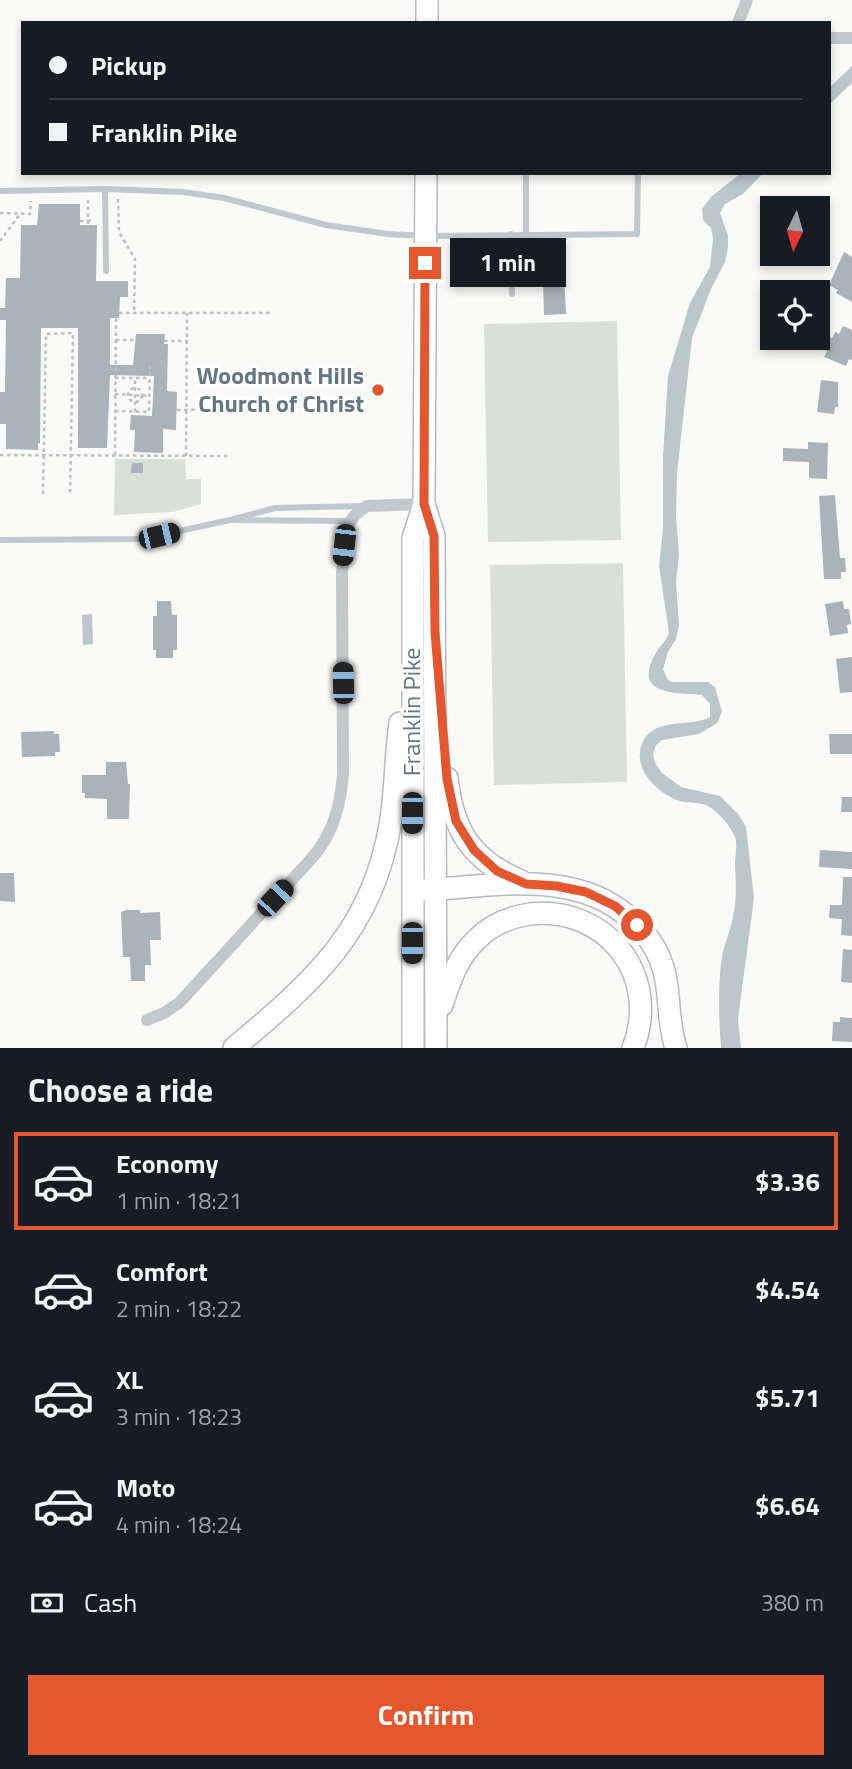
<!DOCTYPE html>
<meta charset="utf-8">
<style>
body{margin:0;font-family:"Titillium Web",sans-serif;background:#242831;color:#f1f3f6;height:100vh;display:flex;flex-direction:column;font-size:26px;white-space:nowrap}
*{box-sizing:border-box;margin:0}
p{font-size:23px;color:#9ea1a6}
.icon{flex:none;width:38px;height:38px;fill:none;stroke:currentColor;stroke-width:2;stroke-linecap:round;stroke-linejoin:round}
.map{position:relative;height:1048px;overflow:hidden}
.drawer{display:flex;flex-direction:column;background:#171b24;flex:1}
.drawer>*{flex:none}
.guide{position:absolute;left:21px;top:21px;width:810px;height:154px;border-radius:0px;box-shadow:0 4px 10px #0003;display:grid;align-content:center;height:154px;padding:0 28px;background:#171b24}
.needle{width:46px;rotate:185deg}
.buttons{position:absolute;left:760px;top:196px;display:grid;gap:14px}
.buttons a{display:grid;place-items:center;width:70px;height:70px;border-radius:0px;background:#171b24;box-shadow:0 4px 10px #0003;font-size:35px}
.end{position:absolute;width:32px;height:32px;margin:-16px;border:9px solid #e4572e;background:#fff;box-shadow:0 0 0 4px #fff}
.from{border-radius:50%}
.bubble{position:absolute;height:49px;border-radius:0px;background:#171b24;box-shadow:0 4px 10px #0003;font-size:23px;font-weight:700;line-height:49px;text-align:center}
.car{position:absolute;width:21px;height:42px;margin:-21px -10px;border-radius:9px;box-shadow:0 0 5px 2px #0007;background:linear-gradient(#222 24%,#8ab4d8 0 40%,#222 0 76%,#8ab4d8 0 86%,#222 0)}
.guide b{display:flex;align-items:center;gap:24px;height:66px;font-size:26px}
.guide b+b{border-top:2px solid #363941}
.guide i{width:18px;height:18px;background:#f1f3f6}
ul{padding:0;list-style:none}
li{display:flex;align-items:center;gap:21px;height:98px;margin:0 14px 10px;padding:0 14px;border:4px solid transparent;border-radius:0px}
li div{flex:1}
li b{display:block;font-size:26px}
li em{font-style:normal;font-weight:700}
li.selected{border-color:#e4572e}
li>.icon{width:63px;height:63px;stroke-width:1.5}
h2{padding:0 28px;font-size:32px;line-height:84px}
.pay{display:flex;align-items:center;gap:18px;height:77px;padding:0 28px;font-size:26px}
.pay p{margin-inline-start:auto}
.cta{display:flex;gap:14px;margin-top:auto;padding:14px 28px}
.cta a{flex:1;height:80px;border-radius:0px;background:#e4572e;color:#fff;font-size:28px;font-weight:700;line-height:80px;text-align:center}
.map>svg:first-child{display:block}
.green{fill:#dadfd7}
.water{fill:#bbc7cb}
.building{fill:#aab3b9}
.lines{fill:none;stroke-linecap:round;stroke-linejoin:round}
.primary-casing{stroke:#b5babe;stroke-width:24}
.path{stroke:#bbbfc2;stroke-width:2.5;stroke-dasharray:3.5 3.5;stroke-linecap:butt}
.lane{stroke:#c3c8cc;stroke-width:6}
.street{stroke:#c3c8cc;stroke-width:12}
.primary{stroke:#fff;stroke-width:21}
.route{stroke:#e4572e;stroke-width:9}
.poi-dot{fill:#e4572e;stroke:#fff;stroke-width:2.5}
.labels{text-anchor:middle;stroke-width:7;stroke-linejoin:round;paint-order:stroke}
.poi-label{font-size:24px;font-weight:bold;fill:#657683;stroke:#fff;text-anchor:end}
.street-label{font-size:24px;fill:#657683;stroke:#fff}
</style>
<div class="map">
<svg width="852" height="1048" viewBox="0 0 852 1048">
<rect width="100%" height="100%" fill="#fafaf8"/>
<g class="green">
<path d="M617 321 621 540 488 542 484 324Z"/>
<path d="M115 459H185L186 479H201V504L173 512 114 515Z"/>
<path d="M623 563 627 782 494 785 490 565Z"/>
</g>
<g class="water">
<path d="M852 66V83L830 104V87Z"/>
<path d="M741 173H763L743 194 725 204 720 213 728 236V248L725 262 711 289 692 338 677 473 676 517 679 555 676 582 679 625 676 639 668 652 663 669 668 680 671 682H708L715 687 722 712 717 723 699 734 662 740 656 745 653 754 655 763 662 773 681 787 720 796 738 814 746 827 754 898 738 1019 741 1048H721C719 1020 718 991 721 963 723 947 730 932 733 917 737 899 736 882 735 864 735 853 739 843 733 833 728 823 717 811 708 806 698 801 687 804 677 800 659 793 637 773 640 752 646 714 688 729 710 717V704L702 695C674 693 630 695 657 651 661 645 666 641 669 633L659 566 663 529V457L668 376 690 303 710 267 713 239 711 228 703 220 702 209 711 197Z"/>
<path d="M92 614 93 644 83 645 82 615Z"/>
</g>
<g class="building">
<path d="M39 204H80V225H97L96 281H128V297H120L119 318H110V365H133L136 334H165L164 344H168L167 391 177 392 176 430 163 429V453L134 452 135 430H130L131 415 152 416 154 376 110 375 107 448H78V328H41L40 444 38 443V450L6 449V424H0V392H5L6 320H0V308H5L6 278H20L21 225H37Z"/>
<path d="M844 252 852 257V302L836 293 838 290 829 285Z"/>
<path d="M564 276 566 314 544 315 543 277Z"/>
<path d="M843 326 852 330V360L849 359 846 366 824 357 827 351 821 349 827 336 832 338 835 332 839 334Z"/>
<path d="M821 380 838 382V407H835L834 414 817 412Z"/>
<path d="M808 442 828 443 827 479 809 478V462L783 461V448L808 449Z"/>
<path d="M132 463H143V473H131Z"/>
<path d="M835 495 840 558H845L846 572H841V579H824L819 496Z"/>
<path d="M157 601H171L172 615H177V650H173V658H156V650H153V616H157Z"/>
<path d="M843 601 844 609H849L851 624 847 625 848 633 830 636 825 604Z"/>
<path d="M852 657V692L840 693 836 659Z"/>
<path d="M54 731V734H59L60 752H55V756L22 757 21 732Z"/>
<path d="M829 734H852V754H830Z"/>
<path d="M106 762H126L128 784H130L129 819H107V799L85 798V793H82V775H106Z"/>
<path d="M842 797H852V812H841Z"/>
<path d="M820 850 852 852V869L819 867Z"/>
<path d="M0 873H14L15 902 0 901Z"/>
<path d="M843 877H852V936L841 935 842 919 829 918 830 905H842Z"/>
<path d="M127 910H140V913L160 912 161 940H150L151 965H145V981H131L130 957H123L121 912Z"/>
<path d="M843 949 852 950V983L841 982Z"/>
<path d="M840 1017 852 1018V1042L832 1041 833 1022H840Z"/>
</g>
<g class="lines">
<g class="primary-casing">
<g id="primary">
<path d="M427 23V0"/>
<path d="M424 504 434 536 436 1048"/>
<path d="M447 778C453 831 471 860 521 881"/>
<path d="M422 890C492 887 576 867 632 920 644 931 654 944 660 959 672 988 666 1019 676 1048"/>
<path d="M442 1005C450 980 458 957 477 939 491 925 510 917 530 914 607 906 661 976 633 1048"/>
<path d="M234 1048C312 982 372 932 390 825 396 791 395 757 400 723"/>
<path d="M413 1048V538L424 504 426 173"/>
</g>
</g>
<g class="path">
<path d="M118 199 119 232 135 259 134 314"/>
<path d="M0 213 30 214 31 201"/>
<path d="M80 221H94"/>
<path d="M88 231V200"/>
<path d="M0 241 20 214"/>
<path d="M119 313H272"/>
<path d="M116 340H136"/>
<path d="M164 341H187"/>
<path d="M115 378H150"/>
<circle cx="135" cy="395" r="7"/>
<path d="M115 394 149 396"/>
<path d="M177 410 273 409"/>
<path d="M115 411 149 412 150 364"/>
<path d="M135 412V378"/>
<path d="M0 455 228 456"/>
<path d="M115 455 116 318"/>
<path d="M186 456 187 313"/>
<path d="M43 494 46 334 73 333 70 495"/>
</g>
<g class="lane">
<path d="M526 173V234"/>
<path d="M105 189 106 271"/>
<path d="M0 191 105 189 183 192 224 198 326 225 388 234 425 236 637 234 638 173"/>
<path d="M511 234 512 294"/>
<path d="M350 521 230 520 275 508 362 506"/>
<path d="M0 540 143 539 230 520"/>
</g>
<g class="street">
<path d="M738 23 747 0"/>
<path d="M830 38H852"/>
<path d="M147 1020 164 1013 179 1003 312 858C333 834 340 807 343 775L342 572 348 525 355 515 367 506 424 504"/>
</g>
<use href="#primary" class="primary"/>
</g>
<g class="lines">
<path class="route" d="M425 263 424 504 434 536 435 632 447 779 456 821 474 850 497 871 526 884 556 886 586 892 615 906 637 925"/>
</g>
<circle class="poi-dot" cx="378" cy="390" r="7"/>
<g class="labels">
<g class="poi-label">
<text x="364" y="384">Woodmont Hills<tspan x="364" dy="28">Church of Christ</tspan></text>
</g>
<g class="street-label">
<text transform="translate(412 712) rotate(-90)" y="8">Franklin Pike</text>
</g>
</g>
</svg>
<div class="buttons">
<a><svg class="needle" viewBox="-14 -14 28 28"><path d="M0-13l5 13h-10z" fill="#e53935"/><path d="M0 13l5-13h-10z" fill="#9ea1a6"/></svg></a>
<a><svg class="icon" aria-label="locate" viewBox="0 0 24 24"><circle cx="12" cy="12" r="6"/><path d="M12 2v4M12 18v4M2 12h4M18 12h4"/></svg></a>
</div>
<i class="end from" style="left:637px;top:925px"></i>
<i class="end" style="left:425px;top:263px"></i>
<div class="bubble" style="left:450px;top:238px;width:116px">1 min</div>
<i class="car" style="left:159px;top:536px;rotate:77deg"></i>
<i class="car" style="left:344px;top:545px;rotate:186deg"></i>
<i class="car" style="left:343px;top:683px;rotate:359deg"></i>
<i class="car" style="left:412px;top:813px;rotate:180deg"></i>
<i class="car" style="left:275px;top:898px;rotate:43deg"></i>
<i class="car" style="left:412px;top:943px;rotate:180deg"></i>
<div class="guide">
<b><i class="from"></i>Pickup</b>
<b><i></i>Franklin Pike</b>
</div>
</div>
<section class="drawer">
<h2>Choose a ride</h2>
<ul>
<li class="selected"><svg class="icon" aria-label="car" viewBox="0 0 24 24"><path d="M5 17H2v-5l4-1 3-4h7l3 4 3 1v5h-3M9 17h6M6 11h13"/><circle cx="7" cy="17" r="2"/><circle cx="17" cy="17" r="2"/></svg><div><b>Economy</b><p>1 min · 18:21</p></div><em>$3.36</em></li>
<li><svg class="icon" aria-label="car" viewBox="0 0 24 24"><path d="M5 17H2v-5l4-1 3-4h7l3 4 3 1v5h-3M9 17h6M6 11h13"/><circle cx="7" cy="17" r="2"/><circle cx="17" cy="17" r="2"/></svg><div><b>Comfort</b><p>2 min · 18:22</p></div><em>$4.54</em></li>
<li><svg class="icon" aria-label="car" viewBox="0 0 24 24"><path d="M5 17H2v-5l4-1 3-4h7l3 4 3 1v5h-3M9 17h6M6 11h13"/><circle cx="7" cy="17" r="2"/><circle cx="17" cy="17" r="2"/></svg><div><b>XL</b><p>3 min · 18:23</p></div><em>$5.71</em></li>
<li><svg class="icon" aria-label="car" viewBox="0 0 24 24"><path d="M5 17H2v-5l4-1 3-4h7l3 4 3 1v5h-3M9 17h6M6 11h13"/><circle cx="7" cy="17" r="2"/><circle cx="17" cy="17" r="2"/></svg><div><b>Moto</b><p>4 min · 18:24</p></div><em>$6.64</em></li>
</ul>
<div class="pay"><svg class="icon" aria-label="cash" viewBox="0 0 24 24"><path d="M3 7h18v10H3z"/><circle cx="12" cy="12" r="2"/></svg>Cash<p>380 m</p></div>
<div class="cta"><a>Confirm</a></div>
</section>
